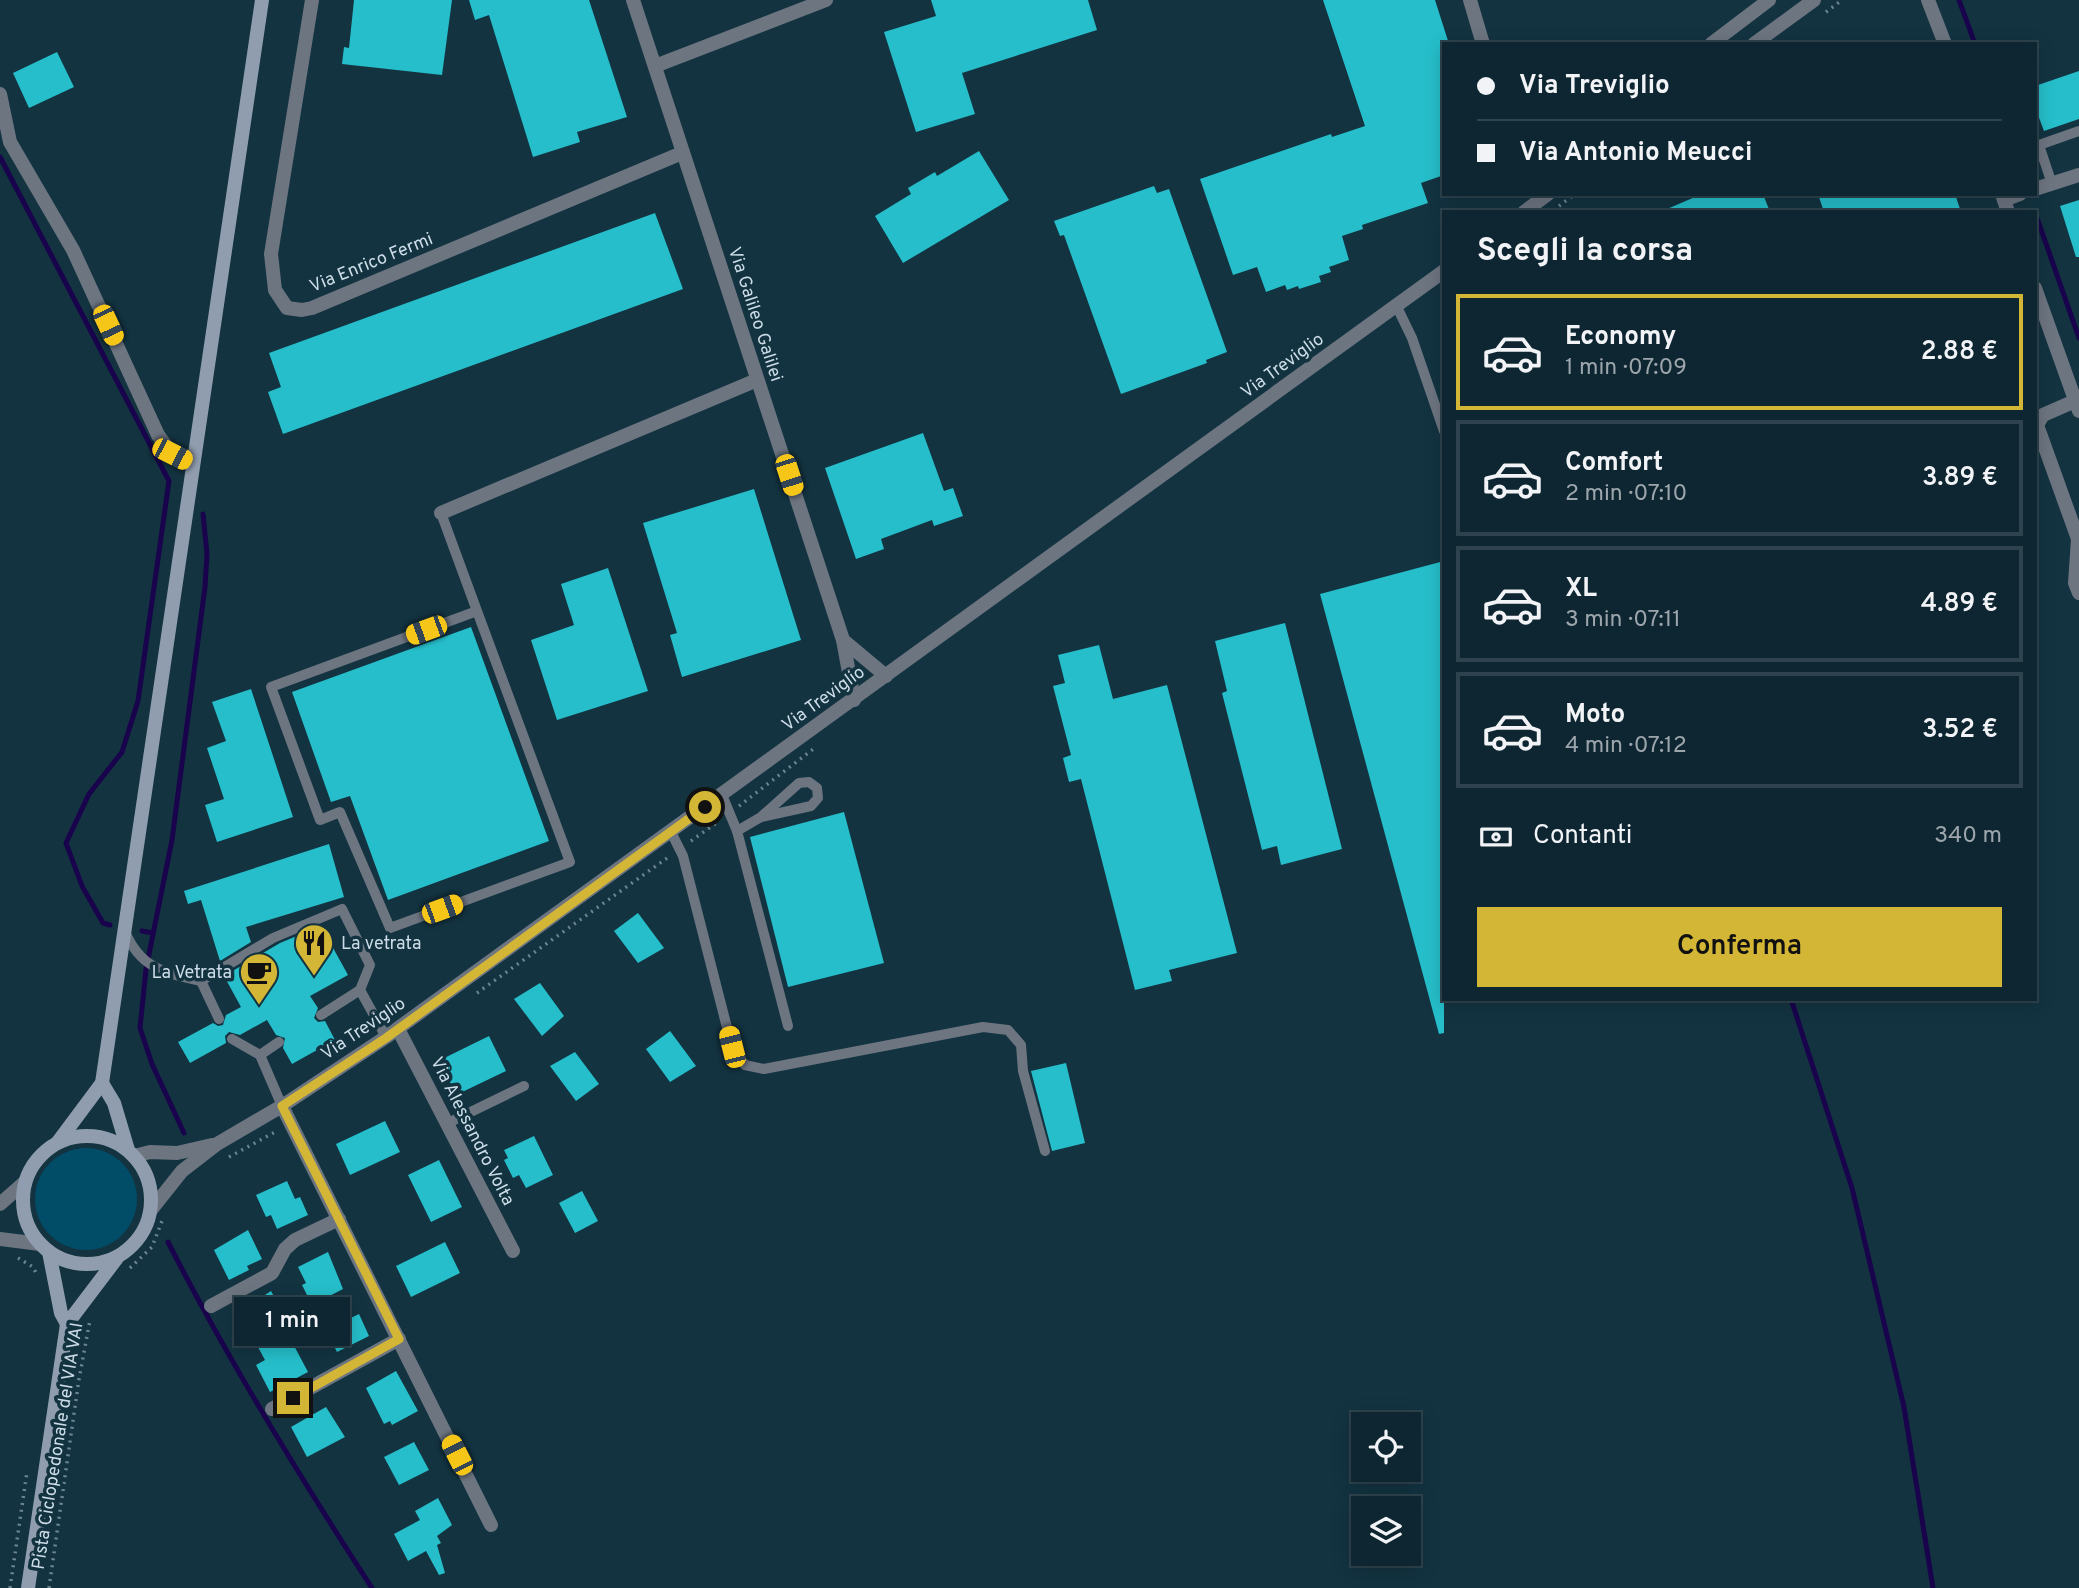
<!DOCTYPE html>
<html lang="it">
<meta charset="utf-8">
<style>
body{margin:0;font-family:Overpass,sans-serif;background:#1c323d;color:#f1f3f6;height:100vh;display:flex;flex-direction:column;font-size:26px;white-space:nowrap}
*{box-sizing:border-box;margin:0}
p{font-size:23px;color:#9ba5ab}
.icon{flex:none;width:38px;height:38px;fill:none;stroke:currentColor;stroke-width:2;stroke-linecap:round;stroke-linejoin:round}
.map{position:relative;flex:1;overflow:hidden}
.sheet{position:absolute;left:1442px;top:210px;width:595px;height:791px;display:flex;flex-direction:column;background:#0e2631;border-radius:0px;box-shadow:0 4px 18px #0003,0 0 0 2px #2e434d}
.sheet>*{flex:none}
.banner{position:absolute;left:1442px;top:42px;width:595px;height:154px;border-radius:0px;box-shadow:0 4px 18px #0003,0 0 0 2px #2e434d;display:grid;align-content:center;height:154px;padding:0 35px;background:#0e2631}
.controls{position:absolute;left:1351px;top:1412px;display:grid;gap:14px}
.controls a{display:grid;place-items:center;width:70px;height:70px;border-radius:0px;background:#0e2631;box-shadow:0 4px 18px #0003,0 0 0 2px #2e434d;font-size:35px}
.end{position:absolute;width:32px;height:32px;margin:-16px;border:9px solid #d3b635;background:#111;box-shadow:0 0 0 4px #111}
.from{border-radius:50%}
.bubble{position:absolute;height:49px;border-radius:0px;background:#0e2631;box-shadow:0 4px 18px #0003,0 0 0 2px #2e434d;font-size:23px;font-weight:600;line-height:49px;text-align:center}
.car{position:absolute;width:21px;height:42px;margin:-21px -10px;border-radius:9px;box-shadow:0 0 5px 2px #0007;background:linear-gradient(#f5c518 24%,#345 0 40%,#f5c518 0 76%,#345 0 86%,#f5c518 0)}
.banner b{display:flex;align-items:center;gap:24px;height:66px;font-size:26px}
.banner b+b{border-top:2px solid #2e434d}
.banner i{width:18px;height:18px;background:#f1f3f6}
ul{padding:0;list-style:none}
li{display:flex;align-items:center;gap:21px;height:116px;margin:0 14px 10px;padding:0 21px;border:4px solid #2e434d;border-radius:0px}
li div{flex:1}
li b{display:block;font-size:26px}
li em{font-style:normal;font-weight:600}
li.selected{border-color:#d3b635}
li>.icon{width:63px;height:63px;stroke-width:1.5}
h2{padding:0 35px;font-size:32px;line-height:84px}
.pay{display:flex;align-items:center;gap:18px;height:77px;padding:0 35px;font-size:26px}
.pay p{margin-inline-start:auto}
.primary-button{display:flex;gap:14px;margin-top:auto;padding:14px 35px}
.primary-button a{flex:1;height:80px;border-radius:0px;background:#d3b635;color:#111;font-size:28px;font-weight:600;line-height:80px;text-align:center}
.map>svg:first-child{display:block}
.green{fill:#014c67}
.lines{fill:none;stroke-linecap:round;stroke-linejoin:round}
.stream{stroke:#18034c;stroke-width:5}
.building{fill:#25beca}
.path{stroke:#6c8591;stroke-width:3.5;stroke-dasharray:2 5;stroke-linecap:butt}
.service{stroke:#6d7581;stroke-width:10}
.minor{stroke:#6d7581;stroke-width:14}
.tertiary{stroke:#6d7581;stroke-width:14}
.secondary{stroke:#909daf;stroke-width:14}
.route{stroke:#d3b635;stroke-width:9}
.labels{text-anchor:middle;stroke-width:7;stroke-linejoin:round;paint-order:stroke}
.street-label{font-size:18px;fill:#ccdde7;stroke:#133341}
.poi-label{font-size:18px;fill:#ccdde7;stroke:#133341;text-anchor:start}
</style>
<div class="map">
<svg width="2079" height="1588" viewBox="0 0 2079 1588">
<rect width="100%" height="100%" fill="#133341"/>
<circle class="green" cx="86" cy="1199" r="51"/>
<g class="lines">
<g class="stream">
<path d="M1959 0 1975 44"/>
<path d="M0 157 169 481 138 701 122 752 89 794 66 843 82 886 103 923 110 925"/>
<path d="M2037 218 2079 338"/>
<path d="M142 931 153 933"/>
<path d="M1791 999 1852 1188 1904 1407 1933 1588"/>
<path d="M184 1133 152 1064 140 1028 146 969 172 840 205 587 207 554 203 514"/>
<path d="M168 1242C229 1362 299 1476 372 1588"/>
</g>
</g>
<g class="building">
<path d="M354 0H452L442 75 342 64 344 47 349 48Z"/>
<path d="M469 0H589L627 117 577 132 580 142 533 157 489 15 475 20Z"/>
<path d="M931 0H1088L1097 30 962 73 975 114 916 132 884 32 936 16Z"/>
<path d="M1323 0H1435L1449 44H1444V175L1421 183 1428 203 1362 225 1363 229 1342 236 1349 260 1329 267 1331 272 1319 276 1321 282 1299 289 1298 286 1287 290 1285 285 1266 292 1257 267 1233 275 1200 179 1331 134 1332 137 1365 126Z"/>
<path d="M57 52 74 87 29 108 13 73Z"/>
<path d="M2079 71V119L2044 131 2035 107V86Z"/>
<path d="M979 151 1009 200 903 263 875 216 911 194 908 188 935 172 937 176Z"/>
<path d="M1154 186 1157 193 1169 189 1227 352 1206 360 1207 363 1121 394 1064 235 1060 236 1054 221Z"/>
<path d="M1702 194H1763L1770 212H1660Z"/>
<path d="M1818 194H1955L1961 212H1824Z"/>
<path d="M2079 200V257H2076L2060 206Z"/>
<path d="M655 213 683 289 283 434 268 392 281 387 269 353Z"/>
<path d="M923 433 944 491 953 488 963 516 934 526 932 520 881 539 884 549 856 559 825 468Z"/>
<path d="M754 489 801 640 682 677 670 635 677 633 643 523Z"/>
<path d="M1444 561V1033L1439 1034 1320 594Z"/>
<path d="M608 568 648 691 557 720 531 640 574 625 561 584Z"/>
<path d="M1285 623 1342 849 1281 865 1277 846 1262 850 1222 693 1227 691 1215 641Z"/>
<path d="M471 627 549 841 388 900 350 796 331 802 292 692Z"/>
<path d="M1099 645 1113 699 1167 685 1237 953 1169 970 1172 981 1135 990 1081 779 1069 782 1063 758 1071 755 1053 686 1065 683 1058 655Z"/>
<path d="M251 689 293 817 217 842 205 805 224 799 207 748 226 741 212 702Z"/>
<path d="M844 812 884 963 788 987 750 837Z"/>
<path d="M329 844 344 897 246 927 251 942 220 961 201 900 188 904 184 891Z"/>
<path d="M638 913 664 948 638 963 614 931Z"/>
<path d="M321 926 348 975 310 996 318 1008 314 1018 318 1022 325 1021 335 1040 292 1064 283 1048 285 1038 276 1035 267 1020 240 1035 229 1032 225 1036 226 1043 190 1063 178 1042 213 1023 218 1026 223 1025 226 1015 241 1007 224 976 280 943Z"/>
<path d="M540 983 564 1016 542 1036 514 999Z"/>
<path d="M670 1031 696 1066 670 1082 646 1049Z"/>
<path d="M489 1036 506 1071 456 1095 449 1080 444 1082 434 1063Z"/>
<path d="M575 1052 599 1084 576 1101 550 1066Z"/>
<path d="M1066 1063 1085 1143 1052 1151 1031 1071Z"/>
<path d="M385 1121 400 1152 350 1175 336 1144Z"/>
<path d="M534 1136 553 1175 526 1188 519 1175 513 1178 504 1160 508 1158 504 1150Z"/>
<path d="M439 1160 462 1207 431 1222 408 1175Z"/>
<path d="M287 1181 295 1199 300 1197 308 1215 277 1229 271 1215 266 1217 256 1195Z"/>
<path d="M582 1191 598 1221 575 1233 559 1203Z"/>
<path d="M248 1230 262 1259 247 1266 249 1270 229 1280 214 1250Z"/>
<path d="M445 1242 460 1273 411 1297 396 1266Z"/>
<path d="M328 1252 343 1289 312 1305 302 1285 306 1283 298 1267Z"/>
<path d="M271 1291 287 1320 282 1323 308 1372 270 1392 256 1365 265 1360 239 1312Z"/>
<path d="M359 1314 369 1336 337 1352 326 1330Z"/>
<path d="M396 1371 418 1411 392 1425 390 1421 384 1424 366 1388Z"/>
<path d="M326 1407 345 1437 307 1457 291 1427Z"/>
<path d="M414 1442 429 1470 399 1485 384 1457Z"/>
<path d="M438 1498 452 1525 437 1536 441 1543 437 1545 445 1573 439 1575 426 1551 408 1561 394 1534 420 1520 415 1511Z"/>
</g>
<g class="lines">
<g class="path">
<path d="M1826 12 1842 0"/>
<path d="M1559 206 1575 194"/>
<path d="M739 806 816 747"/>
<path d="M691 841 719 821"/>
<path d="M477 993 670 856"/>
<path d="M229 1157 277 1131"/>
<path d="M18 1258 33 1267 36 1273"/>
<path d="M130 1268 152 1247 162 1221"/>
<path d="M10 1588 27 1472"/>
<path d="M49 1588 79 1379 90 1320"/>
</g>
<g class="service">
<path d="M2052 184 2039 145 2079 131"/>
<path d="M1396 305 1412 338 1444 431"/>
<path d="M441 513 477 611 271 687 320 820 340 812 390 928 570 862 477 611"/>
<path d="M722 795 737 831 788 1026"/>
<path d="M737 831 761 817 811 806 818 798 817 788 809 782 799 783 761 817"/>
<path d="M671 832 683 856 732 1047 745 1065 764 1069 983 1027 1008 1030 1021 1045 1023 1071 1045 1151"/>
<path d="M125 931C140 969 166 973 201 981"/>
<path d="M321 1015 360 990 386 1037"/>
<path d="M219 1019 201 981 273 938 342 909 370 965 360 990"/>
<path d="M232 1039 260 1055"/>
<path d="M279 1042 260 1055 282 1106"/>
<path d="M448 1123 524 1086"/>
</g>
<g class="minor">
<path d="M312 0 271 254 275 290 287 308 302 310 312 308 682 153"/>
<path d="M633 0 843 640 854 700"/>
<path d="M1470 0 1483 44"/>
<path d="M1928 0 1945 44"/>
<path d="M1711 44 1769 0"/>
<path d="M655 66 826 0"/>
<path d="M0 94 10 142 73 250 158 435 172 454 192 464"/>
<path d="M2035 189 2079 175"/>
<path d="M2002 194 2008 212"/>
<path d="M2004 200 2020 194"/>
<path d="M2035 288 2079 411"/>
<path d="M2075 401 2043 415 2037 425 2078 539 2075 583 2079 593"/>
<path d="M441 513 757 380"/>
<path d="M843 640 886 676"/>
<path d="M398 1029 513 1251"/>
<path d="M282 1106 491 1525"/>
<path d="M0 1204 25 1182"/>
<path d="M0 1239 40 1244"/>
<path d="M211 1306 272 1273 285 1249 295 1240 339 1219"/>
<path d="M272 1409 399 1339"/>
</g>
<g class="tertiary">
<path d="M1754 44 1814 0"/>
<path d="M1524 212 1548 194"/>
<path d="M134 1156 150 1152 177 1153 212 1145"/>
<path d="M151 1210 182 1171 217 1144 282 1106 386 1037 1444 271"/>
</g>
<g class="secondary">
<path d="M102 1083 114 1103 128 1150"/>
<circle cx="87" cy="1200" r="64"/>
<path d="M58 1142 102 1083 262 0"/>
<path d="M49 1252 61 1313 67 1324"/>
<path d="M28 1588 67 1324 117 1258"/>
</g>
</g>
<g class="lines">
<path class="route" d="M293 1398 399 1339 282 1106 386 1038 705 807"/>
</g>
<defs>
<g id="restaurant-pin" transform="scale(2.0125)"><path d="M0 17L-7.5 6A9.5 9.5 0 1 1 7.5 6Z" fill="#d3b635" stroke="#133341"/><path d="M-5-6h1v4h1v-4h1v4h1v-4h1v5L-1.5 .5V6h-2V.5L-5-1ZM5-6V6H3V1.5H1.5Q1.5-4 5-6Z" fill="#111"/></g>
<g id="cafe-pin" transform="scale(2.0125)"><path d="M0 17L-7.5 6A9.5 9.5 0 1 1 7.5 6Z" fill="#d3b635" stroke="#133341"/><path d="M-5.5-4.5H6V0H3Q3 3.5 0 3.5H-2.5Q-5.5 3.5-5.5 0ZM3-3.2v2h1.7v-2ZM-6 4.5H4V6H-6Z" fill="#111"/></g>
</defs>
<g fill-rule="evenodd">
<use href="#restaurant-pin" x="314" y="943"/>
<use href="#cafe-pin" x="259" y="972"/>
</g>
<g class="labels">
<g class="street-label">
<text transform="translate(371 262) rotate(-22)" y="6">Via Enrico Fermi</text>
<text transform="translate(756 314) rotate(72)" y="6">Via Galileo Galilei</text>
<text transform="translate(1282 365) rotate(-36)" y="6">Via Treviglio</text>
<text transform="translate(823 698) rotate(-36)" y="6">Via Treviglio</text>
<text transform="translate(363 1028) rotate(-34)" y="6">Via Treviglio</text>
<text transform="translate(473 1131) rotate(63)" y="6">Via Alessandro Volta</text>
<text transform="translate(57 1446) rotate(-81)" y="6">Pista Ciclopedonale del VIA VAI</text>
</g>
<g class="poi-label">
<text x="341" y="949">La vetrata</text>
<text x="232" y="978" text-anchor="end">La Vetrata</text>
</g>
</g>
</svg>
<div class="controls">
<a><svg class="icon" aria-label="locate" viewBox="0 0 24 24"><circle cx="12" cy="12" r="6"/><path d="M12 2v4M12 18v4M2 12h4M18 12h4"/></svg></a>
<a><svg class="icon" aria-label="layers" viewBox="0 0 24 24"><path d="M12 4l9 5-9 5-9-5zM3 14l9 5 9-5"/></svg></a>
</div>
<i class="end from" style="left:705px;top:807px"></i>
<i class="end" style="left:293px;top:1398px"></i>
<div class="bubble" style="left:234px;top:1297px;width:116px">1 min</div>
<i class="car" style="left:108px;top:325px;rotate:155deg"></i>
<i class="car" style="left:172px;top:454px;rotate:117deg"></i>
<i class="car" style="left:789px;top:475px;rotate:162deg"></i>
<i class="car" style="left:426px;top:630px;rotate:250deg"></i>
<i class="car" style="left:442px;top:909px;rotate:70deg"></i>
<i class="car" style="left:732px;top:1047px;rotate:346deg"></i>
<i class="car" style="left:457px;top:1455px;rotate:333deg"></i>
<div class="banner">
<b><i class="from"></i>Via Treviglio</b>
<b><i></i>Via Antonio Meucci</b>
</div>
<section class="sheet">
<h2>Scegli la corsa</h2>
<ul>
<li class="selected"><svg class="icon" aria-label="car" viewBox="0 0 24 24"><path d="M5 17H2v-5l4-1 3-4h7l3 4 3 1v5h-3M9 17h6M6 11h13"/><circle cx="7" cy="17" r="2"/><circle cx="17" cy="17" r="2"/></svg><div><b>Economy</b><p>1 min · 07:09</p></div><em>2.88 €</em></li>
<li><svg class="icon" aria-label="car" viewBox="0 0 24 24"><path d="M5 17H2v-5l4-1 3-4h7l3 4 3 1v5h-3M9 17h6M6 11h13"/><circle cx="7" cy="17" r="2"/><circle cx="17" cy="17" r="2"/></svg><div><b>Comfort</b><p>2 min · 07:10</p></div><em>3.89 €</em></li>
<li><svg class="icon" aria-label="car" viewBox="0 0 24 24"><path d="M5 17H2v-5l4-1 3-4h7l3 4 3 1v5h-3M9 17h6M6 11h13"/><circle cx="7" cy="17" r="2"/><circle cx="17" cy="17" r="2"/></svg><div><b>XL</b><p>3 min · 07:11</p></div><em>4.89 €</em></li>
<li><svg class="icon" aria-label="car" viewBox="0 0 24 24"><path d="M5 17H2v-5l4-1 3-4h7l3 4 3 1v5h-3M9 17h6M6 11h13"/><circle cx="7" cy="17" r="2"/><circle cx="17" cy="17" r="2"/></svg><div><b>Moto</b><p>4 min · 07:12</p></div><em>3.52 €</em></li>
</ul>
<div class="pay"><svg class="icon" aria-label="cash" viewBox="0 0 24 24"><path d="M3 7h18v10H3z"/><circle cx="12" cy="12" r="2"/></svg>Contanti<p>340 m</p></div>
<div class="primary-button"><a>Conferma</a></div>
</section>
</div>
